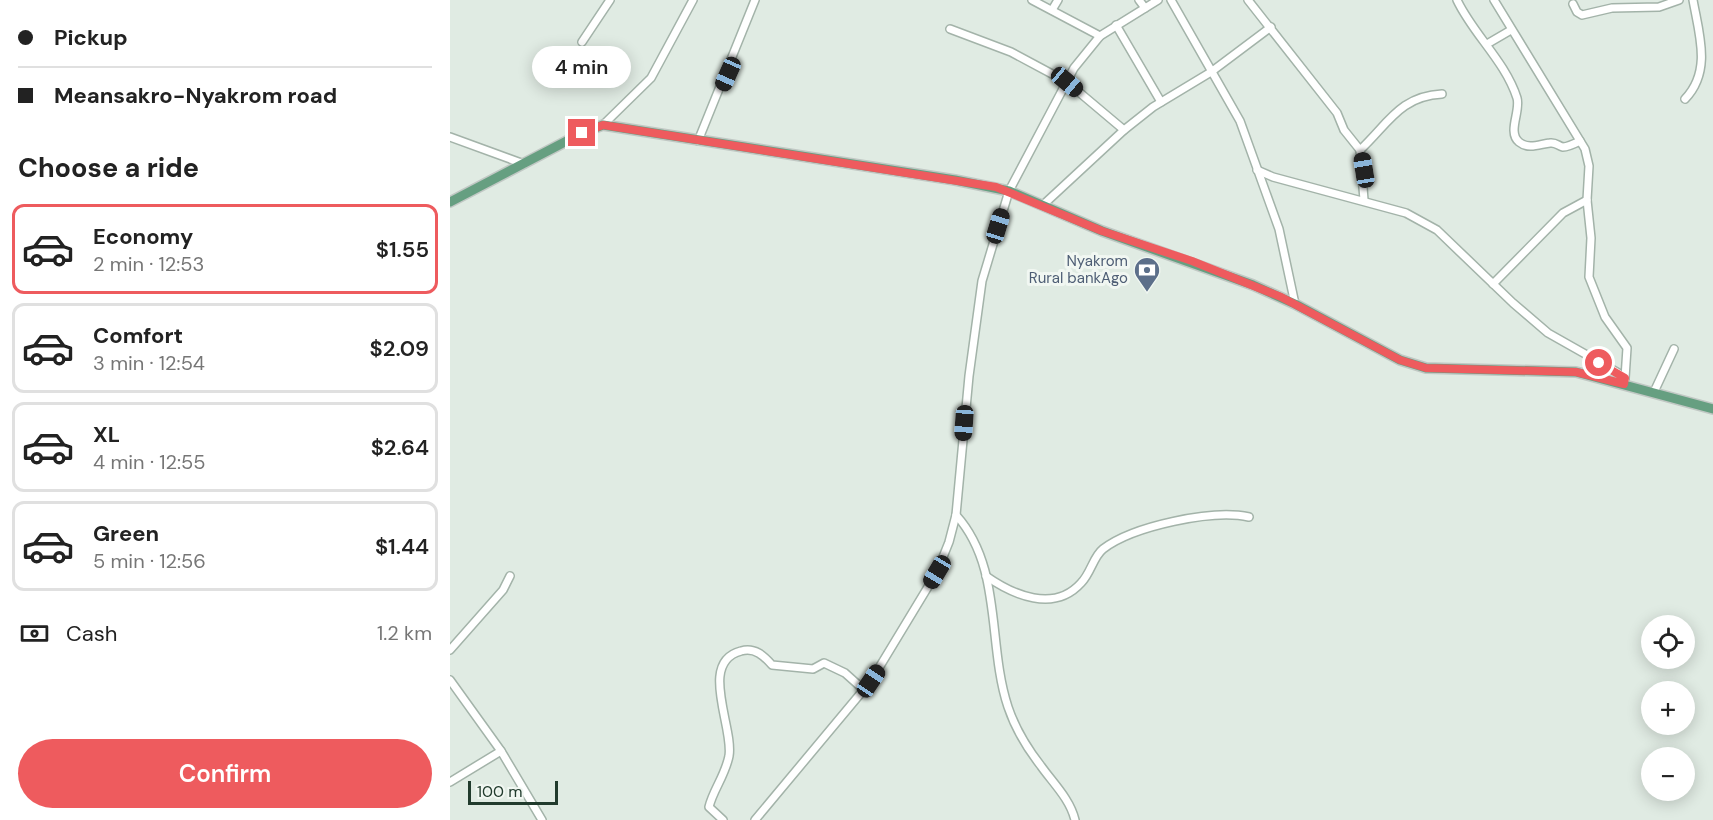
<!DOCTYPE html>
<meta charset="utf-8">
<style>
body{margin:0;font-family:"DM Sans",sans-serif;background:#f2f2f2;color:#222;height:100vh;display:flex;flex-direction:column;font-size:22px;white-space:nowrap}
*{box-sizing:border-box;margin:0}
p{font-size:20px;color:#767676}
.icon{flex:none;width:33px;height:33px;fill:none;stroke:currentColor;stroke-width:2;stroke-linecap:round;stroke-linejoin:round}
.map{position:relative;flex:1;overflow:hidden}
.panel{display:flex;flex-direction:column;background:#fff;width:450px}
.panel>*{flex:none}
.guide{display:grid;align-content:center;height:132px;padding:0 18px;background:#fff}
.controls{position:absolute;left:1191px;top:615px;display:grid;gap:12px}
.controls a{display:grid;place-items:center;width:54px;height:54px;border-radius:50%;background:#fff;box-shadow:0 3px 15px #0003;font-size:30px}
.scale{position:absolute;left:18px;bottom:15px;width:90px;box-sizing:border-box;padding-left:6px;border:3px solid #213b2d;border-top:0;font-size:16px;line-height:21px;white-space:nowrap;color:#213b2d;-webkit-text-stroke:4px #f1f7f2;paint-order:stroke}
.end{position:absolute;width:27px;height:27px;margin:-14px;border:8px solid #ee5b5e;background:#fff;box-shadow:0 0 0 3px #fff}
.from{border-radius:50%}
.bubble{position:absolute;height:42px;border-radius:21px;background:#fff;box-shadow:0 3px 15px #0003;font-size:20px;font-weight:600;line-height:42px;text-align:center}
.car{position:absolute;width:18px;height:36px;margin:-18px -9px;border-radius:8px;box-shadow:0 0 4px 2px #0007;background:linear-gradient(#222 24%,#8ab4d8 0 40%,#222 0 76%,#8ab4d8 0 86%,#222 0)}
.guide b{display:flex;align-items:center;gap:21px;height:57px;font-size:22px}
.guide b+b{border-top:2px solid #e0e0e0}
.guide i{width:15px;height:15px;background:#222}
ul{padding:0;list-style:none}
li{display:flex;align-items:center;gap:18px;height:90px;margin:0 12px 9px;padding:0 6px;border:3px solid #e0e0e0;border-radius:12px}
li div{flex:1}
li b{display:block;font-size:22px}
li em{font-style:normal;font-weight:600}
li.selected{border-color:#ee5b5e}
li>.icon{width:54px;height:54px;stroke-width:1.5}
h2{padding:0 18px;font-size:27px;line-height:72px}
.pay{display:flex;align-items:center;gap:15px;height:66px;padding:0 18px;font-size:22px}
.pay p{margin-inline-start:auto}
.cta{display:flex;gap:12px;margin-top:auto;padding:12px 18px}
.cta a{flex:1;height:69px;border-radius:36px;background:#ee5b5e;color:#fff;font-size:24px;font-weight:600;line-height:69px;text-align:center}
main{display:flex;flex:1;min-height:0}
.map>svg:first-child{display:block}
.lines{fill:none;stroke-linecap:round;stroke-linejoin:round}
.minor-casing{stroke:#a3b3a9;stroke-width:10}
.major-casing{stroke:#c1c8c4;stroke-width:12}
.minor{stroke:#fff;stroke-width:7}
.major{stroke:#669f81;stroke-width:9}
.route{stroke:#ee5b5e;stroke-width:8}
.labels{text-anchor:middle;stroke-width:6;stroke-linejoin:round;paint-order:stroke}
.service-label{font-size:15px;fill:#4e5e75;stroke:#f1f7f2;text-anchor:end}
</style>
<main>
<section class="panel">
<div class="guide">
<b><i class="from"></i>Pickup</b>
<b><i></i>Meansakro-Nyakrom road</b>
</div>
<h2>Choose a ride</h2>
<ul>
<li class="selected"><svg class="icon" aria-label="car" viewBox="0 0 24 24"><path d="M5 17H2v-5l4-1 3-4h7l3 4 3 1v5h-3M9 17h6M6 11h13"/><circle cx="7" cy="17" r="2"/><circle cx="17" cy="17" r="2"/></svg><div><b>Economy</b><p>2 min · 12:53</p></div><em>$1.55</em></li>
<li><svg class="icon" aria-label="car" viewBox="0 0 24 24"><path d="M5 17H2v-5l4-1 3-4h7l3 4 3 1v5h-3M9 17h6M6 11h13"/><circle cx="7" cy="17" r="2"/><circle cx="17" cy="17" r="2"/></svg><div><b>Comfort</b><p>3 min · 12:54</p></div><em>$2.09</em></li>
<li><svg class="icon" aria-label="car" viewBox="0 0 24 24"><path d="M5 17H2v-5l4-1 3-4h7l3 4 3 1v5h-3M9 17h6M6 11h13"/><circle cx="7" cy="17" r="2"/><circle cx="17" cy="17" r="2"/></svg><div><b>XL</b><p>4 min · 12:55</p></div><em>$2.64</em></li>
<li><svg class="icon" aria-label="car" viewBox="0 0 24 24"><path d="M5 17H2v-5l4-1 3-4h7l3 4 3 1v5h-3M9 17h6M6 11h13"/><circle cx="7" cy="17" r="2"/><circle cx="17" cy="17" r="2"/></svg><div><b>Green</b><p>5 min · 12:56</p></div><em>$1.44</em></li>
</ul>
<div class="pay"><svg class="icon" aria-label="cash" viewBox="0 0 24 24"><path d="M3 7h18v10H3z"/><circle cx="12" cy="12" r="2"/></svg>Cash<p>1.2 km</p></div>
<div class="cta"><a>Confirm</a></div>
</section>
<div class="map">
<svg width="1263" height="820" viewBox="0 0 1263 820">
<rect width="100%" height="100%" fill="#e0ebe3"/>
<g class="lines">
<g class="minor-casing">
<g id="minor">
<path d="M582 0 650 36"/>
<path d="M689 0 695 8"/>
<path d="M721 0 790 121 829 229 845 304"/>
<path d="M798 0 887 113 894 130 910 150 914 200"/>
<path d="M1007 0C1023 34 1055 61 1067 98 1071 111 1057 132 1069 142 1079 150 1090 144 1100 143 1106 142 1108 146 1113 147 1118 147 1126 143 1130 141"/>
<path d="M1044 0 1135 149 1139 166 1137 200 1141 238 1139 277 1155 317 1177 348 1175 378"/>
<path d="M1123 4 1127 12 1132 15 1162 8 1209 7 1229 0"/>
<path d="M602 10 608 0"/>
<path d="M666 25 711 102"/>
<path d="M500 29 561 52 617 82 674 130"/>
<path d="M132 42 160 0"/>
<path d="M1037 44 1061 30"/>
<path d="M1235 99C1262 71 1249 34 1243 0"/>
<path d="M153 125 201 78 243 0"/>
<path d="M0 137 74 164"/>
<path d="M248 141 305 0"/>
<path d="M910 150C938 124 950 96 992 94"/>
<path d="M807 170 823 177 956 213 987 230 1063 303 1098 333 1167 372 1175 378V384"/>
<path d="M593 205 674 130 703 107 761 72 821 27"/>
<path d="M1043 284 1113 213 1137 200"/>
<path d="M1204 392 1224 349"/>
<path d="M506 515C553 567 537 644 558 707 565 728 577 748 591 766 603 783 620 799 625 820"/>
<path d="M536 576C563 595 604 613 631 583 641 573 643 557 653 549 683 526 763 509 799 517"/>
<path d="M0 650 53 590 60 576"/>
<path d="M0 680 51 751 92 820"/>
<path d="M0 782 51 751"/>
<path d="M273 820 259 807C263 790 275 776 279 756 284 727 248 662 291 651 305 647 314 656 322 665L363 669 374 663 395 673 414 690"/>
<path d="M305 820 421 681 487 572 499 542 506 515 519 376 532 281 559 191 624 68 650 36 708 0"/>
</g>
</g>
<g class="major-casing">
<path id="major" d="M0 202 132 133 153 125 505 180 559 191 652 231 803 285 845 304 950 360 976 368 1126 372 1263 409"/>
</g>
<use href="#minor" class="minor"/>
<use href="#major" class="major"/>
</g>
<g class="lines">
<path class="route" d="M132 133 153 125 546 187 652 231 742 261 831 297 950 360 976 368 1126 372 1174 384 1175 378 1149 363"/>
</g>
<defs>
<g id="bank-pin" transform="scale(1.35)"><path d="M0 17L-7.5 6A9.5 9.5 0 1 1 7.5 6Z" fill="#5c6f8a" stroke="#f1f7f2"/><path d="M-6-4H6V4H-6ZM0-2.3a2.3 2.3 0 1 0 0 4.6a2.3 2.3 0 1 0 0-4.6Z" fill="#fff"/></g>
</defs>
<g fill-rule="evenodd">
<use href="#bank-pin" x="697" y="270"/>
</g>
<g class="labels">
<g class="service-label">
<text x="678" y="266">Nyakrom<tspan x="678" dy="17">Rural bankAgo</tspan></text>
</g>
</g>
</svg>
<div class="controls">
<a><svg class="icon" aria-label="locate" viewBox="0 0 24 24"><circle cx="12" cy="12" r="6"/><path d="M12 2v4M12 18v4M2 12h4M18 12h4"/></svg></a>
<a>+</a>
<a>−</a>
</div>
<div class="scale">100 m</div>
<i class="end from" style="left:1149px;top:363px"></i>
<i class="end" style="left:132px;top:133px"></i>
<div class="bubble" style="left:82px;top:46px;width:99px">4 min</div>
<i class="car" style="left:278px;top:74px;rotate:204deg"></i>
<i class="car" style="left:617px;top:82px;rotate:130deg"></i>
<i class="car" style="left:914px;top:170px;rotate:351deg"></i>
<i class="car" style="left:548px;top:226px;rotate:17deg"></i>
<i class="car" style="left:514px;top:423px;rotate:184deg"></i>
<i class="car" style="left:487px;top:572px;rotate:211deg"></i>
<i class="car" style="left:421px;top:681px;rotate:34deg"></i>
</div>
</main>
